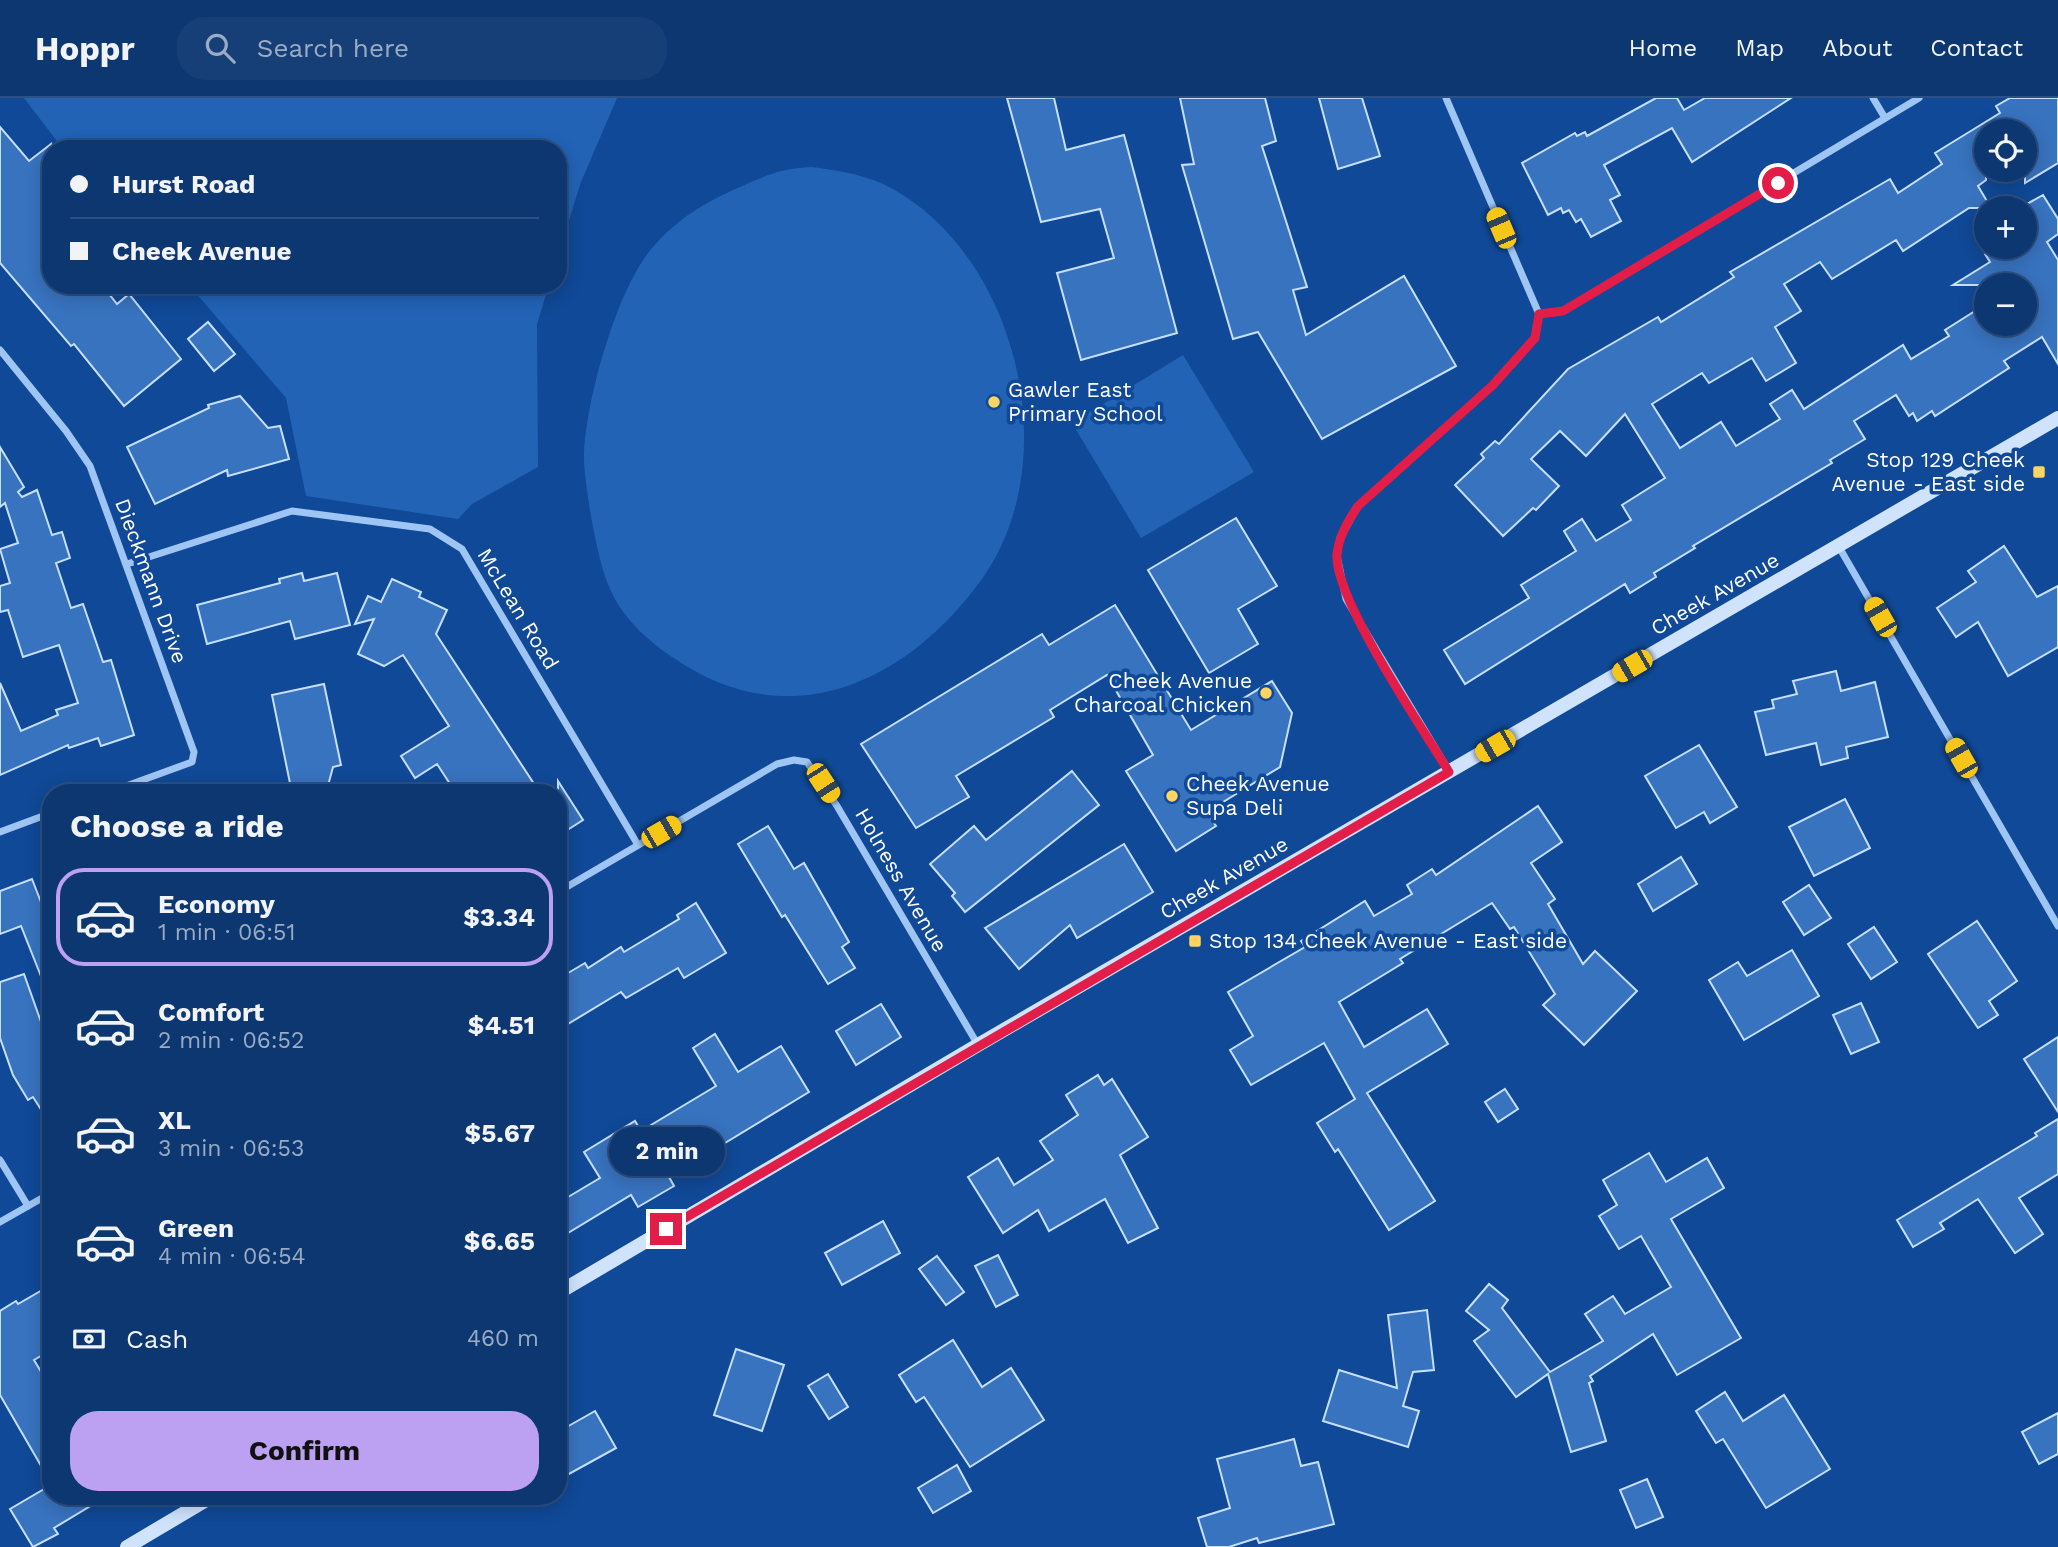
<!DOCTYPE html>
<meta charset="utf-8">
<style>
body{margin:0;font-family:"Work Sans",sans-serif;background:#153f76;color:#f1f3f6;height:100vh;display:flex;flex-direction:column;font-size:26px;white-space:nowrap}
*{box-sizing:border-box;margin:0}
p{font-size:23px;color:#9aacc3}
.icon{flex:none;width:38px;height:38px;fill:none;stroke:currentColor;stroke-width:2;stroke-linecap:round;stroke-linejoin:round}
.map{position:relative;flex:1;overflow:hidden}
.side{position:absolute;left:42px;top:686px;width:525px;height:721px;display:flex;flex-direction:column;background:#0c3771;border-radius:28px;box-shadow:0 4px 18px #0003,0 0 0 2px #2c5184}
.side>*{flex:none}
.banner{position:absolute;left:42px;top:42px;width:525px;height:154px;border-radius:28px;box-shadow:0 4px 18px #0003,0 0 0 2px #2c5184;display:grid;align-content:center;height:154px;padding:0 28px;background:#0c3771}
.buttons{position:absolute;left:1974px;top:21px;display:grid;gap:14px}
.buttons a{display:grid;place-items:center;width:63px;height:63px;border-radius:50%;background:#0c3771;box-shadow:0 4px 18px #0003,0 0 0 2px #2c5184;font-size:35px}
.end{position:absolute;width:32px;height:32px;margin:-16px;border:9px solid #e11d48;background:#fff;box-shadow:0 0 0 4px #fff}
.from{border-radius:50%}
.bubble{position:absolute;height:49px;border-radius:24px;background:#0c3771;box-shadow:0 4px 18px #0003,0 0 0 2px #2c5184;font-size:23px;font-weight:700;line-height:49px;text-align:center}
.car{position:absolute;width:21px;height:42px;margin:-21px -10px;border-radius:9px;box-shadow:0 0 5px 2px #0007;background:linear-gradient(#f5c518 24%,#345 0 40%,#f5c518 0 76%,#345 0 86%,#f5c518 0)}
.banner b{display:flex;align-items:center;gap:24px;height:66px;font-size:26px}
.banner b+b{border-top:2px solid #2c5184}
.banner i{width:18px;height:18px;background:#f1f3f6}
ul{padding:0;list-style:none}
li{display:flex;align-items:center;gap:21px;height:98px;margin:0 14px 10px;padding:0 14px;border:4px solid transparent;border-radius:28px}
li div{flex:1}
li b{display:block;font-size:26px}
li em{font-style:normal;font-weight:700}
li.selected{border-color:#bca0f2}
li>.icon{width:63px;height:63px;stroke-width:1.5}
h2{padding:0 28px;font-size:32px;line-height:84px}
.pay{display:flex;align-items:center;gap:18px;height:77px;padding:0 28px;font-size:26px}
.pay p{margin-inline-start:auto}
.primary-button{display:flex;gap:14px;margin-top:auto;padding:14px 28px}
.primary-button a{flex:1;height:80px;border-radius:28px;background:#bca0f2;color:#111;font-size:28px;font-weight:700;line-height:80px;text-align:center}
header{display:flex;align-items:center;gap:42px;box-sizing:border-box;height:98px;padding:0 35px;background:#0c3771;border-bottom:2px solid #2c5184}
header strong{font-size:33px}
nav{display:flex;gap:38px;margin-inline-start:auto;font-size:24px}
.search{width:490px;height:63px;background:#153f76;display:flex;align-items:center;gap:18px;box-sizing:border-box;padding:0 24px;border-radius:28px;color:#9aacc3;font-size:26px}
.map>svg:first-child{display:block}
.green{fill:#2263b6}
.building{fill:#3873bf;stroke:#c7dffe;stroke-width:2}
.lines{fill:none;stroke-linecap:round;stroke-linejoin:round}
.street{stroke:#9fc5f4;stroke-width:7}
.secondary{stroke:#cfe3fd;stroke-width:14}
.route{stroke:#e11d48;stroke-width:9}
.poi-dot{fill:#ffd462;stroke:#104997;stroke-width:2.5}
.labels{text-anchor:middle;stroke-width:7;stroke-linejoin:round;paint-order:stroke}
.poi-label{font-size:21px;fill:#fff;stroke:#104997;text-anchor:start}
.street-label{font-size:21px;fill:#fff;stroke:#104997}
</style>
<header>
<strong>Hoppr</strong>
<div class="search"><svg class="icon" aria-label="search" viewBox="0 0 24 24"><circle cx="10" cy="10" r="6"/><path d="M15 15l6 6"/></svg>Search here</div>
<nav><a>Home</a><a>Map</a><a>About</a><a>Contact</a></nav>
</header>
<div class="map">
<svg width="2058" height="1449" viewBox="0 0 2058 1449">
<rect width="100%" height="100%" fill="#104997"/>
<g class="green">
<path d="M24 0H617L581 84 558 157V51H63Z"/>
<path d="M812 69C841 73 868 77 893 91 1018 161 1066 363 982 481 906 586 788 640 672 559 642 538 617 515 605 478 596 452 584 385 584 358 585 305 617 189 653 149 677 121 705 104 740 89 769 76 780 71 812 69Z"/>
<path d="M189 187H549L537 226 538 369 472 406 458 421 306 398 286 300Z"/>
<path d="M1183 257 1254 374 1141 440 1072 325Z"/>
</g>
<g class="building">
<path d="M1007 0H1054L1066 52 1124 37 1177 235 1081 262 1057 175 1114 160 1100 111 1041 124Z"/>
<path d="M1180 0H1265L1276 43 1262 48 1307 189 1293 192 1306 237 1404 178 1456 268 1322 341 1258 234 1233 241 1182 67 1194 66Z"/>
<path d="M1319 0H1362L1380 58 1338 71Z"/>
<path d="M1656 0H1677L1684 12 1705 0H1791L1692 64 1672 30 1604 67 1620 97 1610 102 1621 123 1591 139 1581 121 1576 124 1569 112 1563 115 1561 110 1548 117 1522 65 1575 35 1577 38 1585 34 1587 38Z"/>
<path d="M2010 0H2058V65L2025 85V33H1986V82L1978 88 1991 110H1969L1903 153 1896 142 1832 181 1820 164 1784 186 1801 213 1775 229 1796 265 1766 283 1752 260 1709 285 1702 275 1652 306 1680 350 1721 324 1736 348 1780 321 1770 306 1792 292 1804 311 1903 247 1911 261 1949 238 1945 232 1986 206V226H2025V187H1953L1990 164 1985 156 1996 149H2025V107L2043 97 2058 121V136L2047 144 2058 162V266L2042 239 2004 263 2009 270 1935 318 1932 313 1917 323 1913 315 1909 318 1896 297 1854 323 1865 341 1830 362 1832 365 1693 448 1695 450 1654 475 1656 479 1630 495 1625 486 1465 586 1444 552 1529 500 1521 487 1576 453 1564 433 1582 421 1596 443 1631 422 1622 407 1665 380 1625 316 1586 358 1560 333 1531 361 1559 388 1536 412 1533 410 1503 438 1455 387 1484 360 1481 356 1495 343 1499 346 1568 271 1658 219 1661 224 1734 179 1730 174 1890 81 1898 95 1942 66 1935 55 2000 15 1996 8Z"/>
<path d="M0 29 29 63 51 46V187H102L117 206 129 196 181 261 124 308 74 246 71 248 0 165Z"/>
<path d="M208 224 235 256 214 273 188 241Z"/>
<path d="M240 298 268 330 280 328 289 361 228 378 227 372 155 406 127 349 209 310 208 307Z"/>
<path d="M0 349 24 389 18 394 22 399 37 392 52 437 62 434 70 460 56 465 71 510 83 506 103 564 111 562 134 637 101 648 98 640 69 650 68 647 0 677V585L21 633 58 617 56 612 78 605 59 547 23 559 8 512 0 514V488L10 485 0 451 18 445 5 405 0 409Z"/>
<path d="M1236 420 1277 488 1238 511 1258 546 1209 575 1148 472Z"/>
<path d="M2004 448 2037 499 2058 488V549L2008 578 1978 524 1956 539 1937 510 1976 484 1968 473Z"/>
<path d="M302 475 304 483 337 475 350 527 295 541 290 523 207 546 197 507 280 485 279 481Z"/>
<path d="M392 481 421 494 419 499 447 512 436 536 540 695H456L437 666 415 680 401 658 449 628 403 557 384 568 358 556 374 521 355 526 368 498 381 504Z"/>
<path d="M1115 507 1191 632 1272 583 1292 615 1280 669 1207 714 1216 728 1176 753 1126 673 1153 657 1107 577 1050 612 1054 619 956 678 969 699 916 730 861 646 1042 536 1049 547Z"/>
<path d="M1836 573 1841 593 1875 584 1888 639 1846 649 1848 660 1821 667 1816 645 1766 657 1755 614 1774 610 1772 602 1797 596 1793 583Z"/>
<path d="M324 586 341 667 333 669 326 695H292L272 597Z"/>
<path d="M1699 647 1737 709 1710 725 1704 714 1676 730 1645 678Z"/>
<path d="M1072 673 1099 707 965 814 952 798 955 795 930 766 974 728 986 742Z"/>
<path d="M558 683 583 722 558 738Z"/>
<path d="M1845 701 1870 750 1814 778 1789 729Z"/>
<path d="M1538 708 1562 744 1531 765 1555 801 1548 806 1583 866 1595 853 1637 893 1584 947 1543 907 1555 896 1514 829 1510 831 1492 805 1400 861 1403 865 1339 904 1364 949 1427 911 1448 946 1367 995 1435 1103 1389 1132 1338 1051 1335 1054 1317 1025 1355 1001 1324 945 1251 987 1230 952 1253 938 1228 894 1305 849 1301 843 1365 803 1374 818 1412 796 1407 787 1432 771 1436 777Z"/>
<path d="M768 728 794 771 804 765 849 844 842 849 855 870 828 886 785 817 782 819 738 746Z"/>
<path d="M1124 746 1153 794 1077 840 1070 827 1019 871 985 830Z"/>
<path d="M1681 759 1697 786 1653 813 1638 786Z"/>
<path d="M32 781 51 830 50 901 21 828 0 836V793Z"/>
<path d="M1809 787 1831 820 1804 837 1783 804Z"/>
<path d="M696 805 726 855 684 880 678 870 626 900 621 894 558 932V881L585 865 588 870 621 849 624 854 679 821 677 817Z"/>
<path d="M1977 823 2017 883 1989 903 1998 917 1978 930 1928 856Z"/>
<path d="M1874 829 1897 864 1871 881 1848 846Z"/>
<path d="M1792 852 1819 898 1744 942 1709 882 1738 864 1747 878Z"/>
<path d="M24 876 51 952V1027L33 999 28 1002 13 977 0 940V884Z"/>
<path d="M1861 905 1879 944 1851 956 1833 917Z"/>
<path d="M881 906 901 939 856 967 836 933Z"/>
<path d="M715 936 738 974 781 948 809 994 669 1079 674 1088 638 1109 631 1097 558 1141V1105L600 1080 584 1054 635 1023 641 1033 716 988 693 950Z"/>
<path d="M2058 939V1014L2024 961Z"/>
<path d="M1098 977 1104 987 1112 981 1148 1039 1120 1057 1158 1130 1128 1145 1105 1101 1049 1133 1038 1112 1003 1135 968 1079 998 1060 1014 1087 1053 1062 1040 1043 1078 1017 1066 997Z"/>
<path d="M1505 991 1518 1011 1498 1024 1485 1004Z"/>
<path d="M2058 1021V1076L2019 1100 2043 1136 2015 1155 1978 1101 1940 1125 1944 1131 1913 1149 1897 1122 2037 1038 2035 1035Z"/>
<path d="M1649 1055 1666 1084 1707 1060 1724 1090 1671 1121 1741 1240 1677 1277 1653 1236 1590 1278 1593 1283 1589 1285 1606 1343 1571 1354 1548 1276 1516 1299 1474 1243 1489 1232 1466 1213 1489 1186 1508 1202 1502 1210 1550 1274 1603 1243 1585 1216 1613 1198 1625 1216 1671 1189 1641 1138 1619 1151 1599 1118 1617 1107 1603 1082Z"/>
<path d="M883 1123 900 1155 842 1187 825 1155Z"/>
<path d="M998 1157 1018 1197 996 1209 975 1168Z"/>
<path d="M937 1158 964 1194 946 1207 919 1171Z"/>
<path d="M51 1187V1252L34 1262 51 1290V1312L42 1317 51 1332V1385L0 1297V1213L16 1203 18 1206Z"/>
<path d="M1427 1212 1434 1272 1413 1274 1403 1308 1419 1313 1408 1349 1323 1323 1339 1272 1397 1290 1388 1217Z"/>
<path d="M953 1242 982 1289 1011 1270 1044 1322 970 1369 924 1299 916 1304 899 1277Z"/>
<path d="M736 1251 784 1267 762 1333 714 1317Z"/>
<path d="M828 1276 848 1309 829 1321 808 1288Z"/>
<path d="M1725 1294 1743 1323 1784 1297 1830 1371 1766 1410 1723 1341 1716 1345 1696 1313Z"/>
<path d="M595 1313 616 1350 558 1382V1334Z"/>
<path d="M2058 1315V1356L2039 1366 2022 1334Z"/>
<path d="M1294 1341 1301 1368 1318 1364 1334 1426 1259 1445 1257 1440 1229 1449H1207L1198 1420 1230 1410 1217 1361Z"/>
<path d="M957 1367 971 1393 933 1415 918 1390Z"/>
<path d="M1647 1381 1663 1419 1636 1430 1620 1392Z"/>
<path d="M51 1387V1398H107L54 1430 58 1436 33 1449 10 1411Z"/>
</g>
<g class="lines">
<g class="street">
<path d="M1446 0 1539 216"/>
<path d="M1873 0 1885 20"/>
<path d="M0 252 66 333 90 368 194 654 192 664 107 695"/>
<path d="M1839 449 2058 828"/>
<path d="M127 466 292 413 430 431 462 451 638 747"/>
<path d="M1449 673 1346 501 1337 458 1340 440 1358 408 1493 287 1516 262 1535 240 1539 216 1563 213 1590 197 1919 0"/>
<path d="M0 734 51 715"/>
<path d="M558 794 777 666 794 662 807 664 837 708 978 947"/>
<path d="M0 1062 28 1108"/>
<path d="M0 1124 51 1095"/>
</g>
<g class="secondary">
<path d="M558 1195 978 947 2058 320"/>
<path d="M127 1449 213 1398"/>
</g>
</g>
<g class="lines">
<path class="route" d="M666 1131 1449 674C1423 631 1333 499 1337 456 1339 438 1348 423 1358 408L1493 287 1535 240 1539 216 1563 213 1778 85"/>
</g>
<g class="poi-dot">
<circle cx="994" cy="304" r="7"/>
<rect x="2032" y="367" width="14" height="14" rx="3.5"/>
<circle cx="1266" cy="595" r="7"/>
<circle cx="1172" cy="698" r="7"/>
<rect x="1188" y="836" width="14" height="14" rx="3.5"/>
</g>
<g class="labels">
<g class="poi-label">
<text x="1008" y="299">Gawler East<tspan x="1008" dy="24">Primary School</tspan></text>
<text x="2025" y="369" text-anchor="end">Stop 129 Cheek<tspan x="2025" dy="24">Avenue - East side</tspan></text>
<text x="1252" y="590" text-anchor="end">Cheek Avenue<tspan x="1252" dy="24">Charcoal Chicken</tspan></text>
<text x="1186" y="693">Cheek Avenue<tspan x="1186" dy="24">Supa Deli</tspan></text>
<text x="1209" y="850">Stop 134 Cheek Avenue - East side</text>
</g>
<g class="street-label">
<text transform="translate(151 483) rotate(70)" y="7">Dieckmann Drive</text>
<text transform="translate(1715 496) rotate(-30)" y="7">Cheek Avenue</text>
<text transform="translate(518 511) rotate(59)" y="7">McLean Road</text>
<text transform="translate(1224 780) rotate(-30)" y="7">Cheek Avenue</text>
<text transform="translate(901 782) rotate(60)" y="7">Holness Avenue</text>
</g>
</g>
</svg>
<div class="buttons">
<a><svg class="icon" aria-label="locate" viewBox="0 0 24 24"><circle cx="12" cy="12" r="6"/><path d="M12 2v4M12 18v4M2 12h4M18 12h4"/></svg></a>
<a>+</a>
<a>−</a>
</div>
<i class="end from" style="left:1778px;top:85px"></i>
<i class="end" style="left:666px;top:1131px"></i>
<div class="bubble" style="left:609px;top:1029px;width:116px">2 min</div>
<i class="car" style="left:1501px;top:130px;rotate:337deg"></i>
<i class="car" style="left:1880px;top:519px;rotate:330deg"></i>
<i class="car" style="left:1632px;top:568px;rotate:240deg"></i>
<i class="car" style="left:1495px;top:648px;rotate:240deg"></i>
<i class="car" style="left:1961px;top:660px;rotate:330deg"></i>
<i class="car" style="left:823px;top:685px;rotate:147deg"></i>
<i class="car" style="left:661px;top:734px;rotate:60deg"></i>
<div class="banner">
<b><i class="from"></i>Hurst Road</b>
<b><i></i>Cheek Avenue</b>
</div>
<section class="side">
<h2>Choose a ride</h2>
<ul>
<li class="selected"><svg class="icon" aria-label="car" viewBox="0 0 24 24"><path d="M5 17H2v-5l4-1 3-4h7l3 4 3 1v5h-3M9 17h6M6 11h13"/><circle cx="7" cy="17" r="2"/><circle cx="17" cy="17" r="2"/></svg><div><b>Economy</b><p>1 min · 06:51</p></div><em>$3.34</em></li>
<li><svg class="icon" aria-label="car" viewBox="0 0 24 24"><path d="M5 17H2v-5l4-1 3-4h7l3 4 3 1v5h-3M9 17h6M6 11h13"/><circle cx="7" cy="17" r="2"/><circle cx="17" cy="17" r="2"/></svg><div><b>Comfort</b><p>2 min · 06:52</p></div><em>$4.51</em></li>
<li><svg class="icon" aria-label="car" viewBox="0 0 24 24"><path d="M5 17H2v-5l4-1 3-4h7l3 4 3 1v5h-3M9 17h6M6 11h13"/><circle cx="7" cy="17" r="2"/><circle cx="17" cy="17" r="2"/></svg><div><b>XL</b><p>3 min · 06:53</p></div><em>$5.67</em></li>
<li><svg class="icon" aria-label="car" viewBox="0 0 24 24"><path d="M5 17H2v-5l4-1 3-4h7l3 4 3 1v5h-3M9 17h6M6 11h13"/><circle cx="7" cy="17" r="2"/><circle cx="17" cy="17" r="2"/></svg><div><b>Green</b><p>4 min · 06:54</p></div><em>$6.65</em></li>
</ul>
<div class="pay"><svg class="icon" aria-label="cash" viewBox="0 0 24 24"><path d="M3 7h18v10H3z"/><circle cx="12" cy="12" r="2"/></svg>Cash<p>460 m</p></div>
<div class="primary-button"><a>Confirm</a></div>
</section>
</div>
